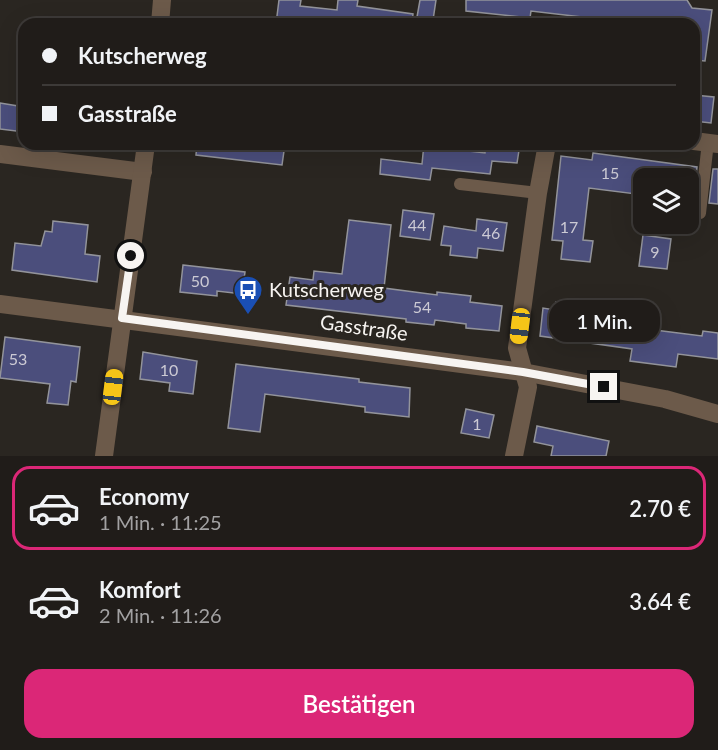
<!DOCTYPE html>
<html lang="de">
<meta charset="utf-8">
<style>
body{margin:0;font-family:Lato,sans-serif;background:#2d2926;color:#f1f3f6;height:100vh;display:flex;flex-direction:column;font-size:22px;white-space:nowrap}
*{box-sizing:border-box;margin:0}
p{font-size:20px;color:#a2a1a2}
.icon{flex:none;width:33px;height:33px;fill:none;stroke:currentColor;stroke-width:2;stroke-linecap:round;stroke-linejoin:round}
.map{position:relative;height:456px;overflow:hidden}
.drawer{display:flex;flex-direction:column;background:#201c19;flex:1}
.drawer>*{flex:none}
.guide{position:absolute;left:18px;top:18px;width:682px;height:132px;border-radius:18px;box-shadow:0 6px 24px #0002,0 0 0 2px #3d3a38;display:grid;align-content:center;height:132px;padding:0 24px;background:#201c19}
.controls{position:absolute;left:633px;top:168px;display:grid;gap:12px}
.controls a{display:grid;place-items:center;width:66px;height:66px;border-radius:12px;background:#201c19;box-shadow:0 6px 24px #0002,0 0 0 2px #3d3a38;font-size:30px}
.end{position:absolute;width:27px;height:27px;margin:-14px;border:8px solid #f7f4f1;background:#111;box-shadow:0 0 0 3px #111}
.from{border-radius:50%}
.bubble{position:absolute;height:42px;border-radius:18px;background:#201c19;box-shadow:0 6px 24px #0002,0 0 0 2px #3d3a38;font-size:20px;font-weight:600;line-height:42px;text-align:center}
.car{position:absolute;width:18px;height:36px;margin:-18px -9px;border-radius:8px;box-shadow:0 0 4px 2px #0007;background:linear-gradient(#f5c518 24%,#345 0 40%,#f5c518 0 76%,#345 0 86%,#f5c518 0)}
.guide b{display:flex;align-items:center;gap:21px;height:57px;font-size:22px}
.guide b+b{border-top:2px solid #3d3a38}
.guide i{width:15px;height:15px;background:#f1f3f6}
ul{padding:10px 0 0;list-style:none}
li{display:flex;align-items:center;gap:18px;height:84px;margin:0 12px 9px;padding:0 12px;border:3px solid transparent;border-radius:18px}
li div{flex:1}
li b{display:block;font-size:22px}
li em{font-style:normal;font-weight:600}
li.on{border-color:#db2777}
li>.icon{width:54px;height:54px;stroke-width:1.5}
.action{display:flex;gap:12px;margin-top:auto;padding:12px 24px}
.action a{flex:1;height:69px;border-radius:18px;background:#db2777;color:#fff;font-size:24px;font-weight:600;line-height:69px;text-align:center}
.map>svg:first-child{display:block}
.building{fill:#4b4e7c;stroke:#93949b;stroke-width:1.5}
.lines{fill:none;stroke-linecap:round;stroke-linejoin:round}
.lane{stroke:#6c5a4a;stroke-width:12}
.street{stroke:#6c5a4a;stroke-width:18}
.route{stroke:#f7f4f1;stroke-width:8}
.labels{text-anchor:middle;stroke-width:6;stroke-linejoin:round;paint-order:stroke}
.number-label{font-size:16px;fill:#cccad4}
.poi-label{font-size:20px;fill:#f7f4f1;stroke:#2a2621;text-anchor:start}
.street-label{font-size:20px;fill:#f7f4f1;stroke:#2a2621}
</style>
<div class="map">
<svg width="718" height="456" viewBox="0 0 718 456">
<rect width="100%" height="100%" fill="#2a2621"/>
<g class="building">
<path d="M279 0H301L300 6 337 10 338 0H358L357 6 413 14 412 24H276Z"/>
<path d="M420 0H436L433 20 417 17Z"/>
<path d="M466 0H687L692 8 712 10 705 61 694 60V24H615L616 21 531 11 530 18 466 11Z"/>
<path d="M694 95 714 97 711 123 694 121Z"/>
<path d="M0 103 24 107V132L0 129Z"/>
<path d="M197 144H285L282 165 196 155Z"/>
<path d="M424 144H453L452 149 485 153 486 144H520L517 163 492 161 490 174 432 168 430 180 380 174 381 159 422 164Z"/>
<path d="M593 153 697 167 693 201 688 200V178H644V195L589 188 583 240 593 241 590 262 561 259 563 241 552 240 561 156 592 160Z"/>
<path d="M713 169H718V204L709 203Z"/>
<path d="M403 210 434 214 430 240 400 236Z"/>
<path d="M477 219 507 223 503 251 478 248 477 258 450 255 451 246 441 245 444 226 476 231Z"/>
<path d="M349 220 391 225 384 288 437 295V292L471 296 470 302 502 306 499 331 466 328V324L435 320 434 325 406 322V319L286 305 290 277 313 280 314 271 342 274Z"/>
<path d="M53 221 88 225 85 254 100 256 97 282 12 270 15 243 41 246 45 231 52 232Z"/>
<path d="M643 235 671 239 667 269 639 266Z"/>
<path d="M183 265 245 272 242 294 217 291V296L180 292Z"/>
<path d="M556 302 613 310 612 317 624 318 623 326 702 336 703 331 718 333V359L678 354 676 367 630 361 632 349 540 336 543 308 555 310Z"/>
<path d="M5 337 80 347 76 382 71 381 68 405 47 403 50 384 0 378Z"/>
<path d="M143 352 197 361 193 394 169 391 170 383 140 379Z"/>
<path d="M236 364 359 379V382L410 388 409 417 365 412V407L265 394 260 432 228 428Z"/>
<path d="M466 409 494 415 489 438 461 433Z"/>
<path d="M537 426 609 441 606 456H551L553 446 534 442Z"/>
</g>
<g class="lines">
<g class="lane">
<path d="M460 184 538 193"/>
<path d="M700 213 708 142"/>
</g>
<g class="street">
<path d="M160 24 162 0"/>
<path d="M694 141 718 144"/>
<path d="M0 154 143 172"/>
<path d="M0 304 523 372 665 399 718 414"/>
<path d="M104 456 146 144"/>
<path d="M514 456 528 387 517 348 538 193 547 144"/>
</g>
</g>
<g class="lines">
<path class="route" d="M131 256 122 318 523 372 604 387"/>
</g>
<defs>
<g id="bus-pin" transform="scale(1.5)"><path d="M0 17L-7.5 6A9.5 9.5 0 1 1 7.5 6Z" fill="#1a4fb4" stroke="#2a2621"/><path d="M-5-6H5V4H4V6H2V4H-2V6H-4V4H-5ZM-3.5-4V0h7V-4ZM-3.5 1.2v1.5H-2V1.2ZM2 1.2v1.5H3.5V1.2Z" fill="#fff"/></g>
</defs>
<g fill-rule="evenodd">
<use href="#bus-pin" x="248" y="290"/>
</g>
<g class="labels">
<g class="number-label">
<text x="610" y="179">15</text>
<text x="417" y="231">44</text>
<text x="569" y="233">17</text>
<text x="491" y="239">46</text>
<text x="655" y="258">9</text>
<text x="200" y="287">50</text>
<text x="422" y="313">54</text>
<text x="18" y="365">53</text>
<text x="169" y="376">10</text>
<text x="477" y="430">1</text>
</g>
<g class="poi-label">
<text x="269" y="297">Kutscherweg</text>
</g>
<g class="street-label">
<text transform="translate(364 328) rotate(8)" y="7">Gasstraße</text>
</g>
</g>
</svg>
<div class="controls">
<a><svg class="icon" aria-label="layers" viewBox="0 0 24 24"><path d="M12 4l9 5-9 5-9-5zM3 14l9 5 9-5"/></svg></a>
</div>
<i class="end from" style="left:131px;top:256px"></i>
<i class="end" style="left:604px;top:387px"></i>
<div class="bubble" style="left:549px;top:300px;width:111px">1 Min.</div>
<i class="car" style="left:520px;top:326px;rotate:187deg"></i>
<i class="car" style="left:113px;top:387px;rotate:7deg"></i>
<div class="guide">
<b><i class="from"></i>Kutscherweg</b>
<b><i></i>Gasstraße</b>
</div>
</div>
<section class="drawer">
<ul>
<li class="on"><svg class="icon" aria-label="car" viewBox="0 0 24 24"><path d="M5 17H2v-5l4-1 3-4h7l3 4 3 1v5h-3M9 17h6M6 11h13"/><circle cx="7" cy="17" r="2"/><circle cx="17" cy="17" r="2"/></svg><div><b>Economy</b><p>1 Min. · 11:25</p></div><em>2.70 €</em></li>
<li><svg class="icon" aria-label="car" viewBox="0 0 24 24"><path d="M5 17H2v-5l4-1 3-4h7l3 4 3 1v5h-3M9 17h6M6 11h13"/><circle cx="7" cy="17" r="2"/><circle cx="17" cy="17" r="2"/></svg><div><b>Komfort</b><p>2 Min. · 11:26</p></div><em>3.64 €</em></li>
</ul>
<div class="action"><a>Bestätigen</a></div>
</section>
